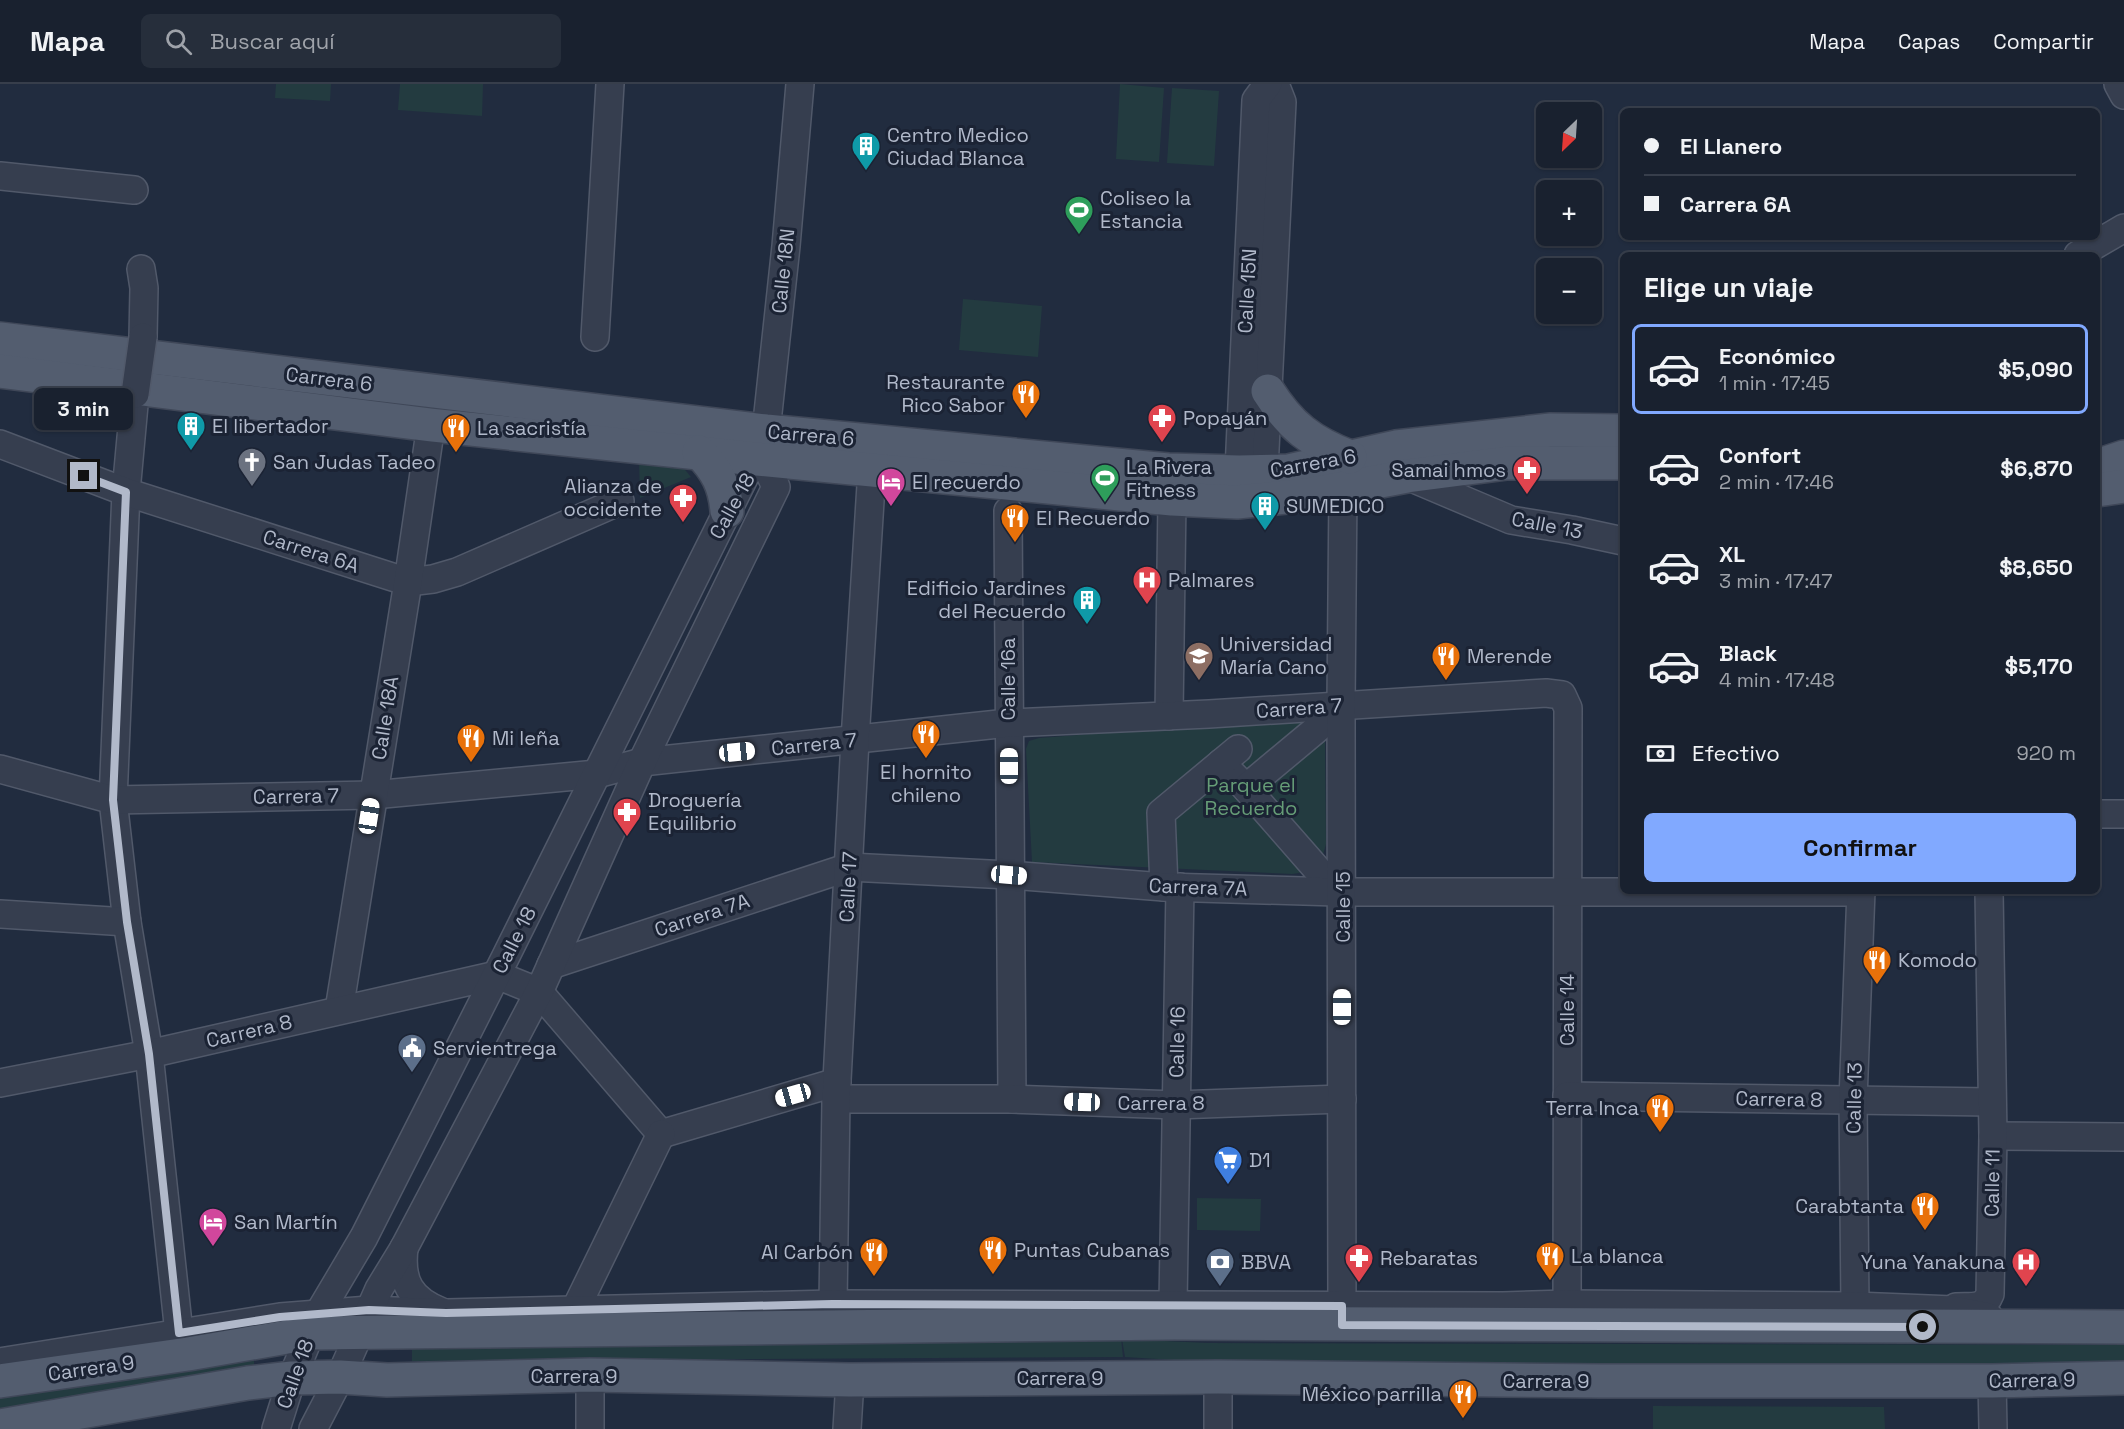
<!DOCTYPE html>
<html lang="es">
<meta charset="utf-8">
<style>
body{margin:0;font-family:"Space Grotesk",sans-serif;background:#262e3b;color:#f1f3f6;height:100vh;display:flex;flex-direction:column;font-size:22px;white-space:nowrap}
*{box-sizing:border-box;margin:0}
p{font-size:20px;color:#9fa3aa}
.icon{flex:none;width:33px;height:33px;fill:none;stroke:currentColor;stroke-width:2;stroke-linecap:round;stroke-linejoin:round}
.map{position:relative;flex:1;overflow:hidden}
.side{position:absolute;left:1620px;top:168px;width:480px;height:642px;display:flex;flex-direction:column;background:#19212f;border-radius:9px;box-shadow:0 2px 4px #0004,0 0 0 2px #373e4b}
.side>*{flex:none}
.guide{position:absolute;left:1620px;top:24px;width:480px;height:132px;border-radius:9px;box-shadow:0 2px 4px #0004,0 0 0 2px #373e4b;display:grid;align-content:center;height:132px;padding:0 24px;background:#19212f}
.needle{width:39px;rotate:205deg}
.controls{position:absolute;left:1536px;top:18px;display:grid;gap:12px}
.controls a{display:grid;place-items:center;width:66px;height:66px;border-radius:9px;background:#19212f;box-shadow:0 2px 4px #0004,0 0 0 2px #373e4b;font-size:30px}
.end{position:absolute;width:27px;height:27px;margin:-14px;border:8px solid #b1b9ca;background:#111;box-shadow:0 0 0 3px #111}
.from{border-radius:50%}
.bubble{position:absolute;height:42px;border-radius:9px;background:#19212f;box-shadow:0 2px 4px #0004,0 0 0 2px #373e4b;font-size:20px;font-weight:600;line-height:42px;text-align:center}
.car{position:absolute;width:18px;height:36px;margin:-18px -9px;border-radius:8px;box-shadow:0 0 4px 2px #0007;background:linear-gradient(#fff 24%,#345 0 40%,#fff 0 76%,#345 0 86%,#fff 0)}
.guide b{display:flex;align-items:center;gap:21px;height:57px;font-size:22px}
.guide b+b{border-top:2px solid #373e4b}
.guide i{width:15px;height:15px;background:#f1f3f6}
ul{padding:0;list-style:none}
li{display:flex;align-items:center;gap:18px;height:90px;margin:0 12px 9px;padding:0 12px;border:3px solid transparent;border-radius:9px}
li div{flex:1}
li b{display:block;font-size:22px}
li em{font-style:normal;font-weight:600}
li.on{border-color:#81a9ff}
li>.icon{width:54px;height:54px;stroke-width:1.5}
h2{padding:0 24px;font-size:27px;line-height:72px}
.pay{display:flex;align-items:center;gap:15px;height:66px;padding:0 24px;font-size:22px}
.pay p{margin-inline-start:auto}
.cta{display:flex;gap:12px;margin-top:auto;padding:12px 24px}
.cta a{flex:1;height:69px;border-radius:9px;background:#81a9ff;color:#111;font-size:24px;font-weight:600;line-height:69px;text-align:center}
header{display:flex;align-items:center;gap:36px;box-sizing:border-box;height:84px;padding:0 30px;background:#19212f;border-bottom:2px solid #373e4b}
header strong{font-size:28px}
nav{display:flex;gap:33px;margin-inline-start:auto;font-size:21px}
.search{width:420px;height:54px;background:#262e3b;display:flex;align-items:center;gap:15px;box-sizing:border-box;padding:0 21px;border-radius:9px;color:#9fa3aa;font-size:22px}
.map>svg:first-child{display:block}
.green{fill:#233b40}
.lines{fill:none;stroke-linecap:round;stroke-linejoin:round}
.minor-casing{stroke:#51596a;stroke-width:30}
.major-casing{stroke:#3f4758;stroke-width:36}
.minor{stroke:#363e4f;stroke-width:27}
.major{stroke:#535d6f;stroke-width:33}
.minor-bridge-casing{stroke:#51596a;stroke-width:30;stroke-linecap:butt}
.minor-bridge{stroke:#363e4f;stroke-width:27}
.route{stroke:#b1b9ca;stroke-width:8}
.labels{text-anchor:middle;stroke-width:6;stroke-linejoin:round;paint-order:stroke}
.poi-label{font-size:20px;fill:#b1b9ca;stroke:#1b2334;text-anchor:start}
.street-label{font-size:20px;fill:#b1b9ca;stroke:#1b2334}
.park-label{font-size:20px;fill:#669d77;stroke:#1b2334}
</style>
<header>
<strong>Mapa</strong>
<div class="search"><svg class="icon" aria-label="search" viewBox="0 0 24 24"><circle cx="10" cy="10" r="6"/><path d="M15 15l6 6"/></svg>Buscar aquí</div>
<nav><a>Mapa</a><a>Capas</a><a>Compartir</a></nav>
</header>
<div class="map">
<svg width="2124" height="1345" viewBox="0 0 2124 1345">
<rect width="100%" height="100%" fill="#212c3f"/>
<g class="green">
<path d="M276 0H331L330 17 275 14Z"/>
<path d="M400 0H483L482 32 398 26Z"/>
<path d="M1120 0 1164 4 1159 78 1116 75Z"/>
<path d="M1172 4 1219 7 1214 82 1167 79Z"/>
<path d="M963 215 1042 222 1038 273 959 266Z"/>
<path d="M639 374 681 381 691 393 640 414Z"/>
<path d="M1285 635C1303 637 1315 639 1325 655L1326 760C1321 781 1314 787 1292 790L1032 778 1026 665 1029 657 1039 654Z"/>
<path d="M1197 1114 1261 1115 1260 1147 1197 1146Z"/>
<path d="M1121 1254 1123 1273 412 1277V1263H574Z"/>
<path d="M1122 1255 1208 1259 2124 1261V1281L1960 1282 1206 1278 1125 1273Z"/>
<path d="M254 1270V1286L192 1294 0 1325V1309Z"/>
<path d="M1653 1322 1884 1323 1885 1345H1653Z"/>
</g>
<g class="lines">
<g class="minor-casing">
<g id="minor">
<path d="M2118 0 2124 11"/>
<path d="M0 92 134 106"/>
<path d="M2078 171 2124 144"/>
<path d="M141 185 144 204 143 253"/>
<path d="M595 253 610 0"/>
<path d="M135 310 126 408 113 716 127 838 149 970 179 1249"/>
<path d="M0 360 126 408 408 498 433 495 457 488 620 417"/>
<path d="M764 366 786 162 800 0"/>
<path d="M1407 392 1511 436 1572 446 1623 457"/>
<path d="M1263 406 1282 18 1275 0"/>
<path d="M1238 408 1256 16 1268 0"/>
<path d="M1008 427 1012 1015"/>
<path d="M1169 632 1172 415"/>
<path d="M1221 679 1246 704 1337 808"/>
<path d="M0 685 113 716 373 711 597 690 642 678 1008 639 1209 630 1546 609 1562 611 1568 624 1567 1242"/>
<path d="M1246 704 1318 644 1335 621"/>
<path d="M2097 730H2124"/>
<path d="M1164 803 1161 729 1238 665"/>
<path d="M0 830 127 838"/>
<path d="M551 881 849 783 1009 791 1164 803 1337 808H1861"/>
<path d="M339 926 408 498 431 341"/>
<path d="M0 999 149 970 497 891 539 908 661 1050"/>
<path d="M1567 1012 1991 1018"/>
<path d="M836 1015H1012L1176 1021 1342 1015"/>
<path d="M661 1050 837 998"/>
<path d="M1993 1052 2124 1053"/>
<path d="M404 1164C400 1197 410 1216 442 1228"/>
<path d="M833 1220 836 1015 855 656 872 385"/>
<path d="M1173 1220 1180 803"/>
<path d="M1855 1222 1853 1016 1861 807"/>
<path d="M1956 1223C1971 1222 1984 1226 1990 1210L1993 1052 1989 807"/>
<path d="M575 1226 661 1050"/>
<path d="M1342 1240 1341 620 1343 405"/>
<path d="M0 1278 280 1233 369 1226 446 1229 833 1220 1503 1222 1566 1220 1855 1222 1953 1226 1989 1233"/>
<path d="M1218 1293V1345"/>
<path d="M1992 1297 1993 1345"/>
<path d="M276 1345 292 1294 319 1229 364 1153 505 874 746 390 763 375"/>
<path d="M313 1345 340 1293 379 1205 404 1164 539 908 642 678 776 403 763 375"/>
<path d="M590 1345V1291"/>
<path d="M847 1345 850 1296"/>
</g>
</g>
<g class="major-casing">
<g id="major">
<path d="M0 255 766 347 1168 386 1239 388 1288 387 1396 363 1551 346 1623 347"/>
<path d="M0 287 431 341 746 374 1172 415 1237 418 1307 411 1407 392 1507 379H1623"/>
<path d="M1268 307C1290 342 1311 358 1350 373"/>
<path d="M699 368C717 386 725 402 727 427"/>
<path d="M2097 382 2124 373"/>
<path d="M2097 406 2124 402"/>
<path d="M0 1297 188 1270 310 1249 1174 1239 2124 1243"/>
<path d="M0 1342 248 1299 292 1294 340 1293 387 1296 590 1291 850 1296 1218 1293 1601 1297H1992L2124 1294"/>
</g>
</g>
<use href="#minor" class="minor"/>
<use href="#major" class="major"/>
<g class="minor-bridge-casing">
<path id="minor-bridge" d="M135 310 143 253"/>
</g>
<use href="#minor-bridge" class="minor-bridge"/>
</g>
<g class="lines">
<path class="route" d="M84 392 126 408 113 716 127 838 149 970 179 1249 280 1233 369 1226 446 1229 832 1220 1342 1222V1241L1923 1243"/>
</g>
<defs>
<g id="building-pin" transform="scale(1.5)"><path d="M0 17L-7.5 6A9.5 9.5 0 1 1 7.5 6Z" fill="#0f9aa8" stroke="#1b2334"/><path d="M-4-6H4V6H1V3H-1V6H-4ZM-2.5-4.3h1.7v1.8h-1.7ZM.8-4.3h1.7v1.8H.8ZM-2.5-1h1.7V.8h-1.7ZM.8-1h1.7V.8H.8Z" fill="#fff"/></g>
<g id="stadium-pin" transform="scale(1.5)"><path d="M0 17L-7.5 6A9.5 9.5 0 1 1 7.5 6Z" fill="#2e9e5b" stroke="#1b2334"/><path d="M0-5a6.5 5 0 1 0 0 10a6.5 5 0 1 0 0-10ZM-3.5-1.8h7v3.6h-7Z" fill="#fff"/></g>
<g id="restaurant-pin" transform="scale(1.5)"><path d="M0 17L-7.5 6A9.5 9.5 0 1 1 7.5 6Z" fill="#e8710a" stroke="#1b2334"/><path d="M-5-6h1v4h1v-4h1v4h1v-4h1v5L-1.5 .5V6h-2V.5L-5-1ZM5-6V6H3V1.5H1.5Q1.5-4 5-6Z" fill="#fff"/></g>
<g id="pharmacy-pin" transform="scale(1.5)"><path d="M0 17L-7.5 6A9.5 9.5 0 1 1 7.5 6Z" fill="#e0444e" stroke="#1b2334"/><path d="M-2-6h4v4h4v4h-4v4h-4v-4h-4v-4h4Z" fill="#fff"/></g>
<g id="church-pin" transform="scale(1.5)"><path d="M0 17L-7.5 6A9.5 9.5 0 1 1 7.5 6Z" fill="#6b7280" stroke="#1b2334"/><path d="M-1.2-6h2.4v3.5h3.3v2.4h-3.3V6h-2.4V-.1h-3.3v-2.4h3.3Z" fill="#fff"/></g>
<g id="hotel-pin" transform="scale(1.5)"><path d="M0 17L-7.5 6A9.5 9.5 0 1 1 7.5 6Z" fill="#d1479c" stroke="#1b2334"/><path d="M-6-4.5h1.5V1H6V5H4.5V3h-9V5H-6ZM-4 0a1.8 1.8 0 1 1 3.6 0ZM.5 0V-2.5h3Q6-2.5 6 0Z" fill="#fff"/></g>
<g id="hospital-pin" transform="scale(1.5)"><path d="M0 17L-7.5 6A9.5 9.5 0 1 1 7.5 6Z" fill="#e0444e" stroke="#1b2334"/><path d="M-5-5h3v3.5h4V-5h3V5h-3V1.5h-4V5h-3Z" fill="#fff"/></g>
<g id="university-pin" transform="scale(1.5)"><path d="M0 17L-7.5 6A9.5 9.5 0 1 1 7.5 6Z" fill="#8d6e63" stroke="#1b2334"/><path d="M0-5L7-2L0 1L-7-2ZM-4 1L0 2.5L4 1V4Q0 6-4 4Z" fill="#fff"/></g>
<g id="civic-pin" transform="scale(1.5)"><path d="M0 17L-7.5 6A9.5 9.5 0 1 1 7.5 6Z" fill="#5c6f8a" stroke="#1b2334"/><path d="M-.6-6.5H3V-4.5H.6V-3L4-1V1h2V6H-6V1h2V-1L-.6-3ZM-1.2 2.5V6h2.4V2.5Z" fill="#fff"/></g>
<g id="supermarket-pin" transform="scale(1.5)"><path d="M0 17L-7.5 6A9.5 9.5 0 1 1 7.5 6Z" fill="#3f7fe0" stroke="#1b2334"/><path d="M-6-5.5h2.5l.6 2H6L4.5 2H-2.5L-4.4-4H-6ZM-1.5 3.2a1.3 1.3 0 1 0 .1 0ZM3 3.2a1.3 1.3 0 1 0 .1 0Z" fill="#fff"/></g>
<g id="bank-pin" transform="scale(1.5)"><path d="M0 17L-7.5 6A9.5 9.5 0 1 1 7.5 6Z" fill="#5c6f8a" stroke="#1b2334"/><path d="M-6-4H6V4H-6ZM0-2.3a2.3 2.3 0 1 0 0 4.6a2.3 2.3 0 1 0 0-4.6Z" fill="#fff"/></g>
</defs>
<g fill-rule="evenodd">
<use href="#building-pin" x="866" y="62"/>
<use href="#stadium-pin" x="1079" y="126"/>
<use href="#restaurant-pin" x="1026" y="310"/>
<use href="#pharmacy-pin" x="1162" y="334"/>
<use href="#building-pin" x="191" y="342"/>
<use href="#restaurant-pin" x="456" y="344"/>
<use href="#church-pin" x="252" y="378"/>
<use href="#pharmacy-pin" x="1527" y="386"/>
<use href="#stadium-pin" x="1105" y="394"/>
<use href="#hotel-pin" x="891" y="398"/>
<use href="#pharmacy-pin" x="683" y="414"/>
<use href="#building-pin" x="1265" y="422"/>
<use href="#restaurant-pin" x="1015" y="434"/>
<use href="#hospital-pin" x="1147" y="496"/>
<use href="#building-pin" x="1087" y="516"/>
<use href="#university-pin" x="1199" y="572"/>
<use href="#restaurant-pin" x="1446" y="572"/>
<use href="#restaurant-pin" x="926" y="650"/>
<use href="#restaurant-pin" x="471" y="654"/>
<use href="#pharmacy-pin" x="627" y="728"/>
<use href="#restaurant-pin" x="1877" y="876"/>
<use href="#civic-pin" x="412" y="964"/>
<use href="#restaurant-pin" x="1660" y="1024"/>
<use href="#supermarket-pin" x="1228" y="1076"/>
<use href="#restaurant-pin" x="1925" y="1122"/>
<use href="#hotel-pin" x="213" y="1138"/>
<use href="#restaurant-pin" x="993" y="1166"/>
<use href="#restaurant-pin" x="874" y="1168"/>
<use href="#restaurant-pin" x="1550" y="1172"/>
<use href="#pharmacy-pin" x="1359" y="1174"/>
<use href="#bank-pin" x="1220" y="1178"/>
<use href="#hospital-pin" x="2026" y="1178"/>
<use href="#restaurant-pin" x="1463" y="1310"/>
</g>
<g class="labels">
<g class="poi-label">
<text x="887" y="58">Centro Medico<tspan x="887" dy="23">Ciudad Blanca</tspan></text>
<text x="1100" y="121">Coliseo la<tspan x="1100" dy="23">Estancia</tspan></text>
<text x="1005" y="305" text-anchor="end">Restaurante<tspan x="1005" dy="23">Rico Sabor</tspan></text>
<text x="1183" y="341">Popayán</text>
<text x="212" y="349">El libertador</text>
<text x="477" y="351">La sacristía</text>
<text x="273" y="385">San Judas Tadeo</text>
<text x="1126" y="390">La Rivera<tspan x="1126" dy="23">Fitness</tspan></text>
<text x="1506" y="393" text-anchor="end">Samai hmos</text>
<text x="912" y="405">El recuerdo</text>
<text x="662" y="409" text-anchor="end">Alianza de<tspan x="662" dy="23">occidente</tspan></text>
<text x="1286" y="429">SUMEDICO</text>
<text x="1036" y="441">El Recuerdo</text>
<text x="1168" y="503">Palmares</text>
<text x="1066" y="511" text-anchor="end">Edificio Jardines<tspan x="1066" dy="23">del Recuerdo</tspan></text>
<text x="1220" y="567">Universidad<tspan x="1220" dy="23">María Cano</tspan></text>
<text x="1467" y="579">Merende</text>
<text x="492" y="661">Mi leña</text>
<text x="926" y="695" text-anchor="middle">El hornito<tspan x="926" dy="23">chileno</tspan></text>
<text x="648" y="723">Droguería<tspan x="648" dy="23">Equilibrio</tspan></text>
<text x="1898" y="883">Komodo</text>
<text x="433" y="971">Servientrega</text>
<text x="1639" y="1031" text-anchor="end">Terra Inca</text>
<text x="1249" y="1083">D1</text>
<text x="1904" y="1129" text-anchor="end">Carabtanta</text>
<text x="234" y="1145">San Martín</text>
<text x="1014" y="1173">Puntas Cubanas</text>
<text x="853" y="1175" text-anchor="end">Al Carbón</text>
<text x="1571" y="1179">La blanca</text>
<text x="1380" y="1181">Rebaratas</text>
<text x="1241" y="1185">BBVA</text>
<text x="2005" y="1185" text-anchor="end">Yuna Yanakuna</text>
<text x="1442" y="1317" text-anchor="end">México parrilla</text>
</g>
<g class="street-label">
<text transform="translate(783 187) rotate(-84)" y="7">Calle 18N</text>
<text transform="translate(1247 207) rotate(-87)" y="7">Calle 15N</text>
<text transform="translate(329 295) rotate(7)" y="7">Carrera 6</text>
<text transform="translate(811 351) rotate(5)" y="7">Carrera 6</text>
<text transform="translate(1313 379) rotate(-10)" y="7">Carrera 6</text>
<text transform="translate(732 422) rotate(-61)" y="7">Calle 18</text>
<text transform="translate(1547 441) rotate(11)" y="7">Calle 13</text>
<text transform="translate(311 467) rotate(18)" y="7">Carrera 6A</text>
<text transform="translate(1008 595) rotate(-90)" y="7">Calle 16a</text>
<text transform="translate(1299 624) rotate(-4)" y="7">Carrera 7</text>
<text transform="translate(385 634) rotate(-81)" y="7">Calle 18A</text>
<text transform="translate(814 660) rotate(-6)" y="7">Carrera 7</text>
<text transform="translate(296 712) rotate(-1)" y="7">Carrera 7</text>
<text transform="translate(848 803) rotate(-87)" y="7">Calle 17</text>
<text transform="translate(1198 803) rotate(2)" y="7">Carrera 7A</text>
<text transform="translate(1343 823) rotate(-90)" y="7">Calle 15</text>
<text transform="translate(702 831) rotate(-18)" y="7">Carrera 7A</text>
<text transform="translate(514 856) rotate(-63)" y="7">Calle 18</text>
<text transform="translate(1567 926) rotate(-90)" y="7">Calle 14</text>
<text transform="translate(249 947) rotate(-13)" y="7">Carrera 8</text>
<text transform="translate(1177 958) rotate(-89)" y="7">Calle 16</text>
<text transform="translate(1854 1014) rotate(-89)" y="7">Calle 13</text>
<text transform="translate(1779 1015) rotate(1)" y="7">Carrera 8</text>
<text x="1161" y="1026">Carrera 8</text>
<text transform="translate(1992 1099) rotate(-89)" y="7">Calle 11</text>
<text transform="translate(91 1284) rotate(-8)" y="7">Carrera 9</text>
<text transform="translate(295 1290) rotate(-70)" y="7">Calle 18</text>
<text x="574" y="1299">Carrera 9</text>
<text x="1060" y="1301">Carrera 9</text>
<text transform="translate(2032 1296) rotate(-1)" y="7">Carrera 9</text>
<text x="1546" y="1304">Carrera 9</text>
</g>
<g class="park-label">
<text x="1251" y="708">Parque el<tspan x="1251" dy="23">Recuerdo</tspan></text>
</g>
</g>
</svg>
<div class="controls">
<a><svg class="needle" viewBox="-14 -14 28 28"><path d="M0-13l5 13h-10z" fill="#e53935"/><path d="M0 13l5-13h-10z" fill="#9fa3aa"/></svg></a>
<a>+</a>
<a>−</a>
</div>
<i class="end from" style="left:1923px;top:1243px"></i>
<i class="end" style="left:84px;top:392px"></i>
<div class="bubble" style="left:34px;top:304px;width:99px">3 min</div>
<i class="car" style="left:737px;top:668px;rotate:84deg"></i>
<i class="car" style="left:1009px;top:682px;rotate:0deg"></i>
<i class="car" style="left:369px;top:732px;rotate:9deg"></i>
<i class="car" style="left:1009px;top:791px;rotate:95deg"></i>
<i class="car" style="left:1342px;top:923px;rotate:0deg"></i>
<i class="car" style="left:793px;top:1011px;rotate:254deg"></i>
<i class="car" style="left:1082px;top:1018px;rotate:272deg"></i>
<div class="guide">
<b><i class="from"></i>El Llanero</b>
<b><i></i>Carrera 6A</b>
</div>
<section class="side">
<h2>Elige un viaje</h2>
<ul>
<li class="on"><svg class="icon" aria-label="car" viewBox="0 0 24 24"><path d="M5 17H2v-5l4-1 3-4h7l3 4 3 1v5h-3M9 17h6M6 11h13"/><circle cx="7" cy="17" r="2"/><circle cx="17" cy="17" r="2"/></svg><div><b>Económico</b><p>1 min · 17:45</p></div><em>$5,090</em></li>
<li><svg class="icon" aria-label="car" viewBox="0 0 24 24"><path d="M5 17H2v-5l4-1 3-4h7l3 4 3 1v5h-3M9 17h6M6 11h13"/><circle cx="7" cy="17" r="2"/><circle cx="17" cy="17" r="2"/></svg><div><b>Confort</b><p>2 min · 17:46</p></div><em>$6,870</em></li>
<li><svg class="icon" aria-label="car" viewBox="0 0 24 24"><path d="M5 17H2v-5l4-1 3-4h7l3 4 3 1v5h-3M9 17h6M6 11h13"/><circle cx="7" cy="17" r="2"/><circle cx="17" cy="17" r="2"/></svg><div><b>XL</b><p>3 min · 17:47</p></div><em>$8,650</em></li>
<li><svg class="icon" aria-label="car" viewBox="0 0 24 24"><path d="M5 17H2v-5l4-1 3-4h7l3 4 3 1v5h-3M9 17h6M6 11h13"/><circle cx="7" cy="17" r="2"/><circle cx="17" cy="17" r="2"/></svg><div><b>Black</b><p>4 min · 17:48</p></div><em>$5,170</em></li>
</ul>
<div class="pay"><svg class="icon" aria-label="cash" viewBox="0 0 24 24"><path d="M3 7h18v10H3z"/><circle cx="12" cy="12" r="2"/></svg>Efectivo<p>920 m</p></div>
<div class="cta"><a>Confirmar</a></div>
</section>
</div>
